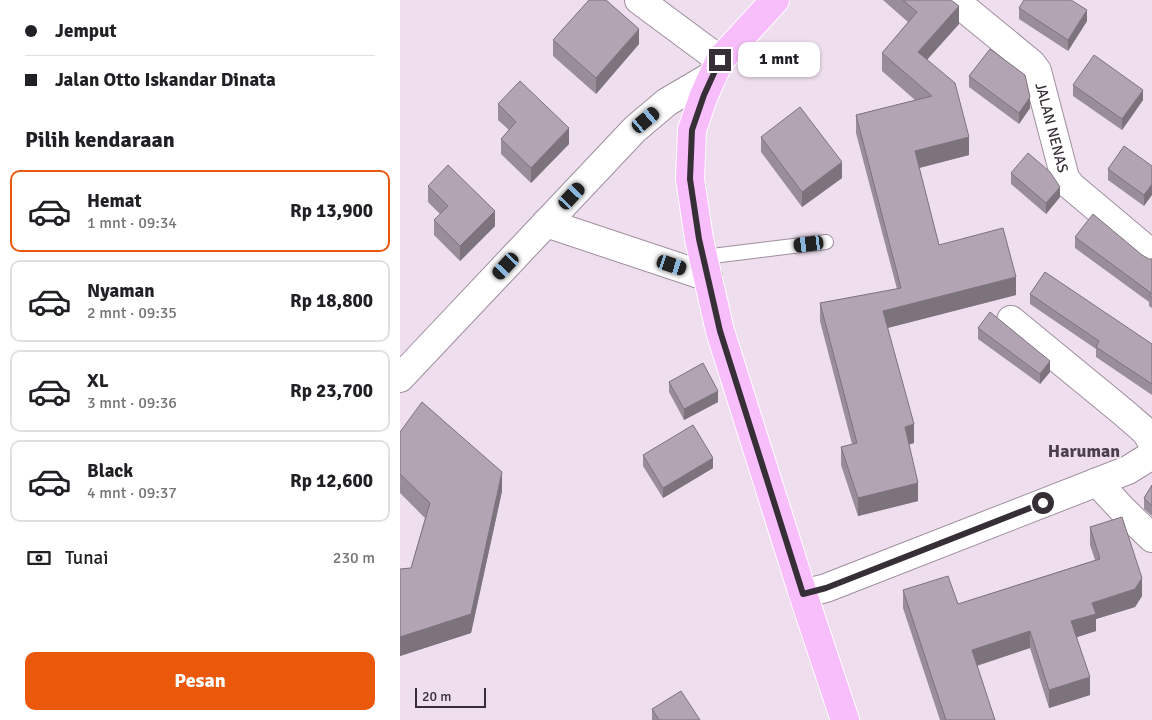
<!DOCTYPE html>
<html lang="id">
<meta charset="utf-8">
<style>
body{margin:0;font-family:Signika,sans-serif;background:#f6f6f6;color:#202124;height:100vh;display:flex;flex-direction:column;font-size:19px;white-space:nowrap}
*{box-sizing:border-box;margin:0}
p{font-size:16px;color:#757577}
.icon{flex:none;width:28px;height:28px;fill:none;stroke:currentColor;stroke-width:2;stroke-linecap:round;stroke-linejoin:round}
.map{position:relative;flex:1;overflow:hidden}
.panel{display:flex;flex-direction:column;background:#fff;width:400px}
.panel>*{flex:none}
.banner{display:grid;align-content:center;height:110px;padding:0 25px;background:#fff}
.scale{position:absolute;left:15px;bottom:12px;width:71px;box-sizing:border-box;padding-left:5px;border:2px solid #363036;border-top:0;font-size:14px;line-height:18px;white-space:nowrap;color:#363036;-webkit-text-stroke:4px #eedeee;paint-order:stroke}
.end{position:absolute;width:22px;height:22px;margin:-11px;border:6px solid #363036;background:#fff;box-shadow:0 0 0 2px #fff}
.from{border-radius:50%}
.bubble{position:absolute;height:35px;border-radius:10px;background:#fff;box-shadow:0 1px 4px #0004;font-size:16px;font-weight:700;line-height:35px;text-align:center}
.car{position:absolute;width:15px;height:30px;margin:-15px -8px;border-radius:6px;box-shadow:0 0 4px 1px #0007;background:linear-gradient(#222 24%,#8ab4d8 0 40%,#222 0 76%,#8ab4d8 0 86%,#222 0)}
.banner b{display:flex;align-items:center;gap:18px;height:48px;font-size:19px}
.banner b+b{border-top:1px solid #e0e0e0}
.banner i{width:12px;height:12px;background:#202124}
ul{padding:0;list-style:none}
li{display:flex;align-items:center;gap:15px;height:82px;margin:0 10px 8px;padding:0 15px;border:2px solid #e0e0e0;border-radius:10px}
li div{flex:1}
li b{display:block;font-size:19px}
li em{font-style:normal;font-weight:700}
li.on{border-color:#ea580c}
li>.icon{width:45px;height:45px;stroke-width:1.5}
h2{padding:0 25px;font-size:22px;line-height:60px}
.pay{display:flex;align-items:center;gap:12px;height:55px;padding:0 25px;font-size:19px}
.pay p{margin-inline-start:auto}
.action{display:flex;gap:10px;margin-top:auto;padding:10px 25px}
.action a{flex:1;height:58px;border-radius:10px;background:#ea580c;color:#fff;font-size:20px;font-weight:700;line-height:58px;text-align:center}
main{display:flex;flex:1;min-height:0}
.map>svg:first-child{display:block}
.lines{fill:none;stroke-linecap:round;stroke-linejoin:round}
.service-casing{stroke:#9e8f9e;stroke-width:16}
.minor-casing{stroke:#9e8f9e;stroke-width:30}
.primary-casing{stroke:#fff;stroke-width:30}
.service{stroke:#fff;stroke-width:14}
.minor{stroke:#fff;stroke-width:28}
.primary{stroke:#f8bdfb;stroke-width:28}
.wall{fill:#9a8d9a}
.shaded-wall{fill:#7d737d}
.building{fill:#b3a4b3;stroke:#7d737d}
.route{stroke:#363036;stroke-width:6}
.labels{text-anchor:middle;stroke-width:4;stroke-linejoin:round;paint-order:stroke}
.street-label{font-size:15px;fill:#363036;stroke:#eedeee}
.quarter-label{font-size:18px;font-weight:bold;fill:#4c3f4c;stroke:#eedeee}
</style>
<main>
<section class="panel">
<div class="banner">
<b><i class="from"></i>Jemput</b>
<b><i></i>Jalan Otto Iskandar Dinata</b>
</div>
<h2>Pilih kendaraan</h2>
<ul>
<li class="on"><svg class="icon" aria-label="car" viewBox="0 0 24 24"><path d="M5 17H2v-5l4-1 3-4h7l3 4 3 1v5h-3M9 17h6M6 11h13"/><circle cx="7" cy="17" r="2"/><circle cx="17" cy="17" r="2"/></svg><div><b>Hemat</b><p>1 mnt · 09:34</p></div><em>Rp 13,900</em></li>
<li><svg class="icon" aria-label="car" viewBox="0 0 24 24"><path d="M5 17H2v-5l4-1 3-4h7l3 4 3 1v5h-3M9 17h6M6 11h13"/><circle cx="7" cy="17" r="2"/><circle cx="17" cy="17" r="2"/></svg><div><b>Nyaman</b><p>2 mnt · 09:35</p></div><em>Rp 18,800</em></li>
<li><svg class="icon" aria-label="car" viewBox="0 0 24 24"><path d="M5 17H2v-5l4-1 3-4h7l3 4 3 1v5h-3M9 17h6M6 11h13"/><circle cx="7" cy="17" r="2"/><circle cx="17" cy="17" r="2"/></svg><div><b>XL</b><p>3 mnt · 09:36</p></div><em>Rp 23,700</em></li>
<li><svg class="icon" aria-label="car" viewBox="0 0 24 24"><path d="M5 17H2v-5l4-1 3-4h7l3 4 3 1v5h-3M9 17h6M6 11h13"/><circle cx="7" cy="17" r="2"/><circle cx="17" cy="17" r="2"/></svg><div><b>Black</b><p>4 mnt · 09:37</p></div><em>Rp 12,600</em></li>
</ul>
<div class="pay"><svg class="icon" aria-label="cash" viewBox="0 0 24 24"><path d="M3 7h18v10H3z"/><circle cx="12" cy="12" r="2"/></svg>Tunai<p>230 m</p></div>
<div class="action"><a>Pesan</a></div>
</section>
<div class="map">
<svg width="752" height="720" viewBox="0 0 752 720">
<rect width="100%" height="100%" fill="#eedeee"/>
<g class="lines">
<g class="service-casing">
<path id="service" d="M304 257 426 242"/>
</g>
<g class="minor-casing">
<g id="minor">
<path d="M239 0 320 60"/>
<path id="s1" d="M554 0 631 63 637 71 665 178 671 186 752 254"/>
<path d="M146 223 308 277"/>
<path d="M611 320 723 412 746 432 752 442"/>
<path d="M0 378 235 129 267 102 313 75"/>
<path d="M697 482 722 509 752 538"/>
<path d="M403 594 426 588 728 470 752 455"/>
</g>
</g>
<g class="primary-casing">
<path id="primary" d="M375 0 320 60 304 95 292 130 290 179 299 239 320 331 403 594 445 720"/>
</g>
<use href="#service" class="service"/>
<use href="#minor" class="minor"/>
<use href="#primary" class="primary"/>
</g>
<g class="wall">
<path d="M483 0H551L559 24 527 59 569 155 519 168 539 245 616 295 488 328 514 443 509 444 518 501 458 516 441 465V447L452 444 420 321V303L497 289 456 133V115L515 100 482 71V53L508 22Z"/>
<path d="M619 8 687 21 668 51 619 19Z"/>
<path d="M153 40 239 44 196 94 153 56Z"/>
<path d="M569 76 630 108 619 124 569 87Z"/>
<path d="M673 85 743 100 722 130 673 96Z"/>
<path d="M98 104 169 144 131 183 101 154V139L109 130 98 120Z"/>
<path d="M361 137 442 178 402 207 361 152Z"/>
<path d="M752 166 744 206 708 180V169Z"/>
<path d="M611 173 660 197 646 214 611 184Z"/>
<path d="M28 186 95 226 60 261 34 235V220L40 214 28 202Z"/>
<path d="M675 237 742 255 749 259H752V308L749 306V302L675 248Z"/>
<path d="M630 294 752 344V395L696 357V349L630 304Z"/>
<path d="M578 328 650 372 640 384 578 339Z"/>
<path d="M269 382 318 402 284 420 269 392Z"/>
<path d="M0 432 102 491 71 633 0 656V569L11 568 25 518 0 493Z"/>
<path d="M243 455 313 468 263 498 243 466Z"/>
<path d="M752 485V516L744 509V498Z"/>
<path d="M690 527 742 596 735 607 696 619V631L677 637 690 695 649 708 630 648 577 666 595 720H540L503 608V590L558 604 695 560 690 545Z"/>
<path d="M252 709 300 720H252Z"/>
</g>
<g class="shaded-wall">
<path d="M559 6V24L518 70V52Z"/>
<path d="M687 10V21L668 51V40Z"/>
<path d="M239 29V44L196 94V78Z"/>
<path d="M743 90V100L722 130V119Z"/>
<path d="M630 97V108L619 124V113Z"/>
<path d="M169 128V144L131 183V168Z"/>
<path d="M569 137V155L515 169V151Z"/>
<path d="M442 162V178L402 207V192Z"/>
<path d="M752 184V195L744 206V195Z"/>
<path d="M660 187V197L646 214V203Z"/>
<path d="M95 211V226L60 261V246Z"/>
<path d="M616 277V295L483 329V311Z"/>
<path d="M650 361V372L640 384V374Z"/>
<path d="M318 391V402L284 420V409Z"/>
<path d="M514 424V443L505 446V427Z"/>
<path d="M313 458V468L263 498V488Z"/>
<path d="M102 472V491L71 633 0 656V637Z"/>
<path d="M518 483V501L458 516V498Z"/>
<path d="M742 578V596L735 607 696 619V631L671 639V621L692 603Z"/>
<path d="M630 631V648L572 667V650Z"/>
<path d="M690 677V695L649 708V690Z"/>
</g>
<g class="building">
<path d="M189 0H206L239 29 196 78 153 40Z"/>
<path d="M503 0H551L559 6 518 52 555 83 569 137 515 151 539 245 603 228 616 277 483 311 514 424 505 427 518 483 458 498 441 447 457 443 420 303 501 288 456 115 532 96 482 53 517 12Z"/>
<path d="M624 0H671L687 10 668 40 619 8Z"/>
<path d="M590 49 625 75 630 97 619 113 569 76Z"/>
<path d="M694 55 743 90 722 119 673 85Z"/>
<path d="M120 81 169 128 131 168 101 139 116 122 98 104Z"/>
<path d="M400 107 442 162 402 192 361 137Z"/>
<path d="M724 146 752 166V184L744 195 708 169Z"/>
<path d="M628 153 650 172 660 187 646 203 611 173Z"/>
<path d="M48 165 95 211 60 246 34 220 48 206 28 186Z"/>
<path d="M693 214 742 255 749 259H752V298L749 296 751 293 675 237Z"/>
<path d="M645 272 752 344V384L696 347 699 341 630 294Z"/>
<path d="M590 312 650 361 640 374 578 328Z"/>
<path d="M303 363 318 391 284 409 269 382Z"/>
<path d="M22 402 102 472 71 614 0 637V569L11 568 30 503 0 474V432Z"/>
<path d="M293 425 313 458 263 488 243 455Z"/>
<path d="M752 485V506L744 498Z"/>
<path d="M722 517 742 578 735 589 692 603 696 614 671 621 690 677 649 690 630 631 572 650 595 720H546L503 590 548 576 558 604 700 559 690 527Z"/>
<path d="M281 691 300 720H259L252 709Z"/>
</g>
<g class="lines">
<path class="route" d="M320 60 304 95 292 130 290 179 299 239 320 331 403 594 426 588 643 503"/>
</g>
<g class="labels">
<g class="street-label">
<text dy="5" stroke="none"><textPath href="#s1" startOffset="168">JALAN NENAS</textPath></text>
</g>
<g class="quarter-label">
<text x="684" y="457">Haruman</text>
</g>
</g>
</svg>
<div class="scale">20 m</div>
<i class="end from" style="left:643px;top:503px"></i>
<i class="end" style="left:320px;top:60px"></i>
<div class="bubble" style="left:338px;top:42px;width:82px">1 mnt</div>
<i class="car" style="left:246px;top:120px;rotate:50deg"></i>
<i class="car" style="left:172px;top:196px;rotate:43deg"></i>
<i class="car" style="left:409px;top:244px;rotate:263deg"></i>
<i class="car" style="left:272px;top:265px;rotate:108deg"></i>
<i class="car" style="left:106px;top:266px;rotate:223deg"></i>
</div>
</main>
